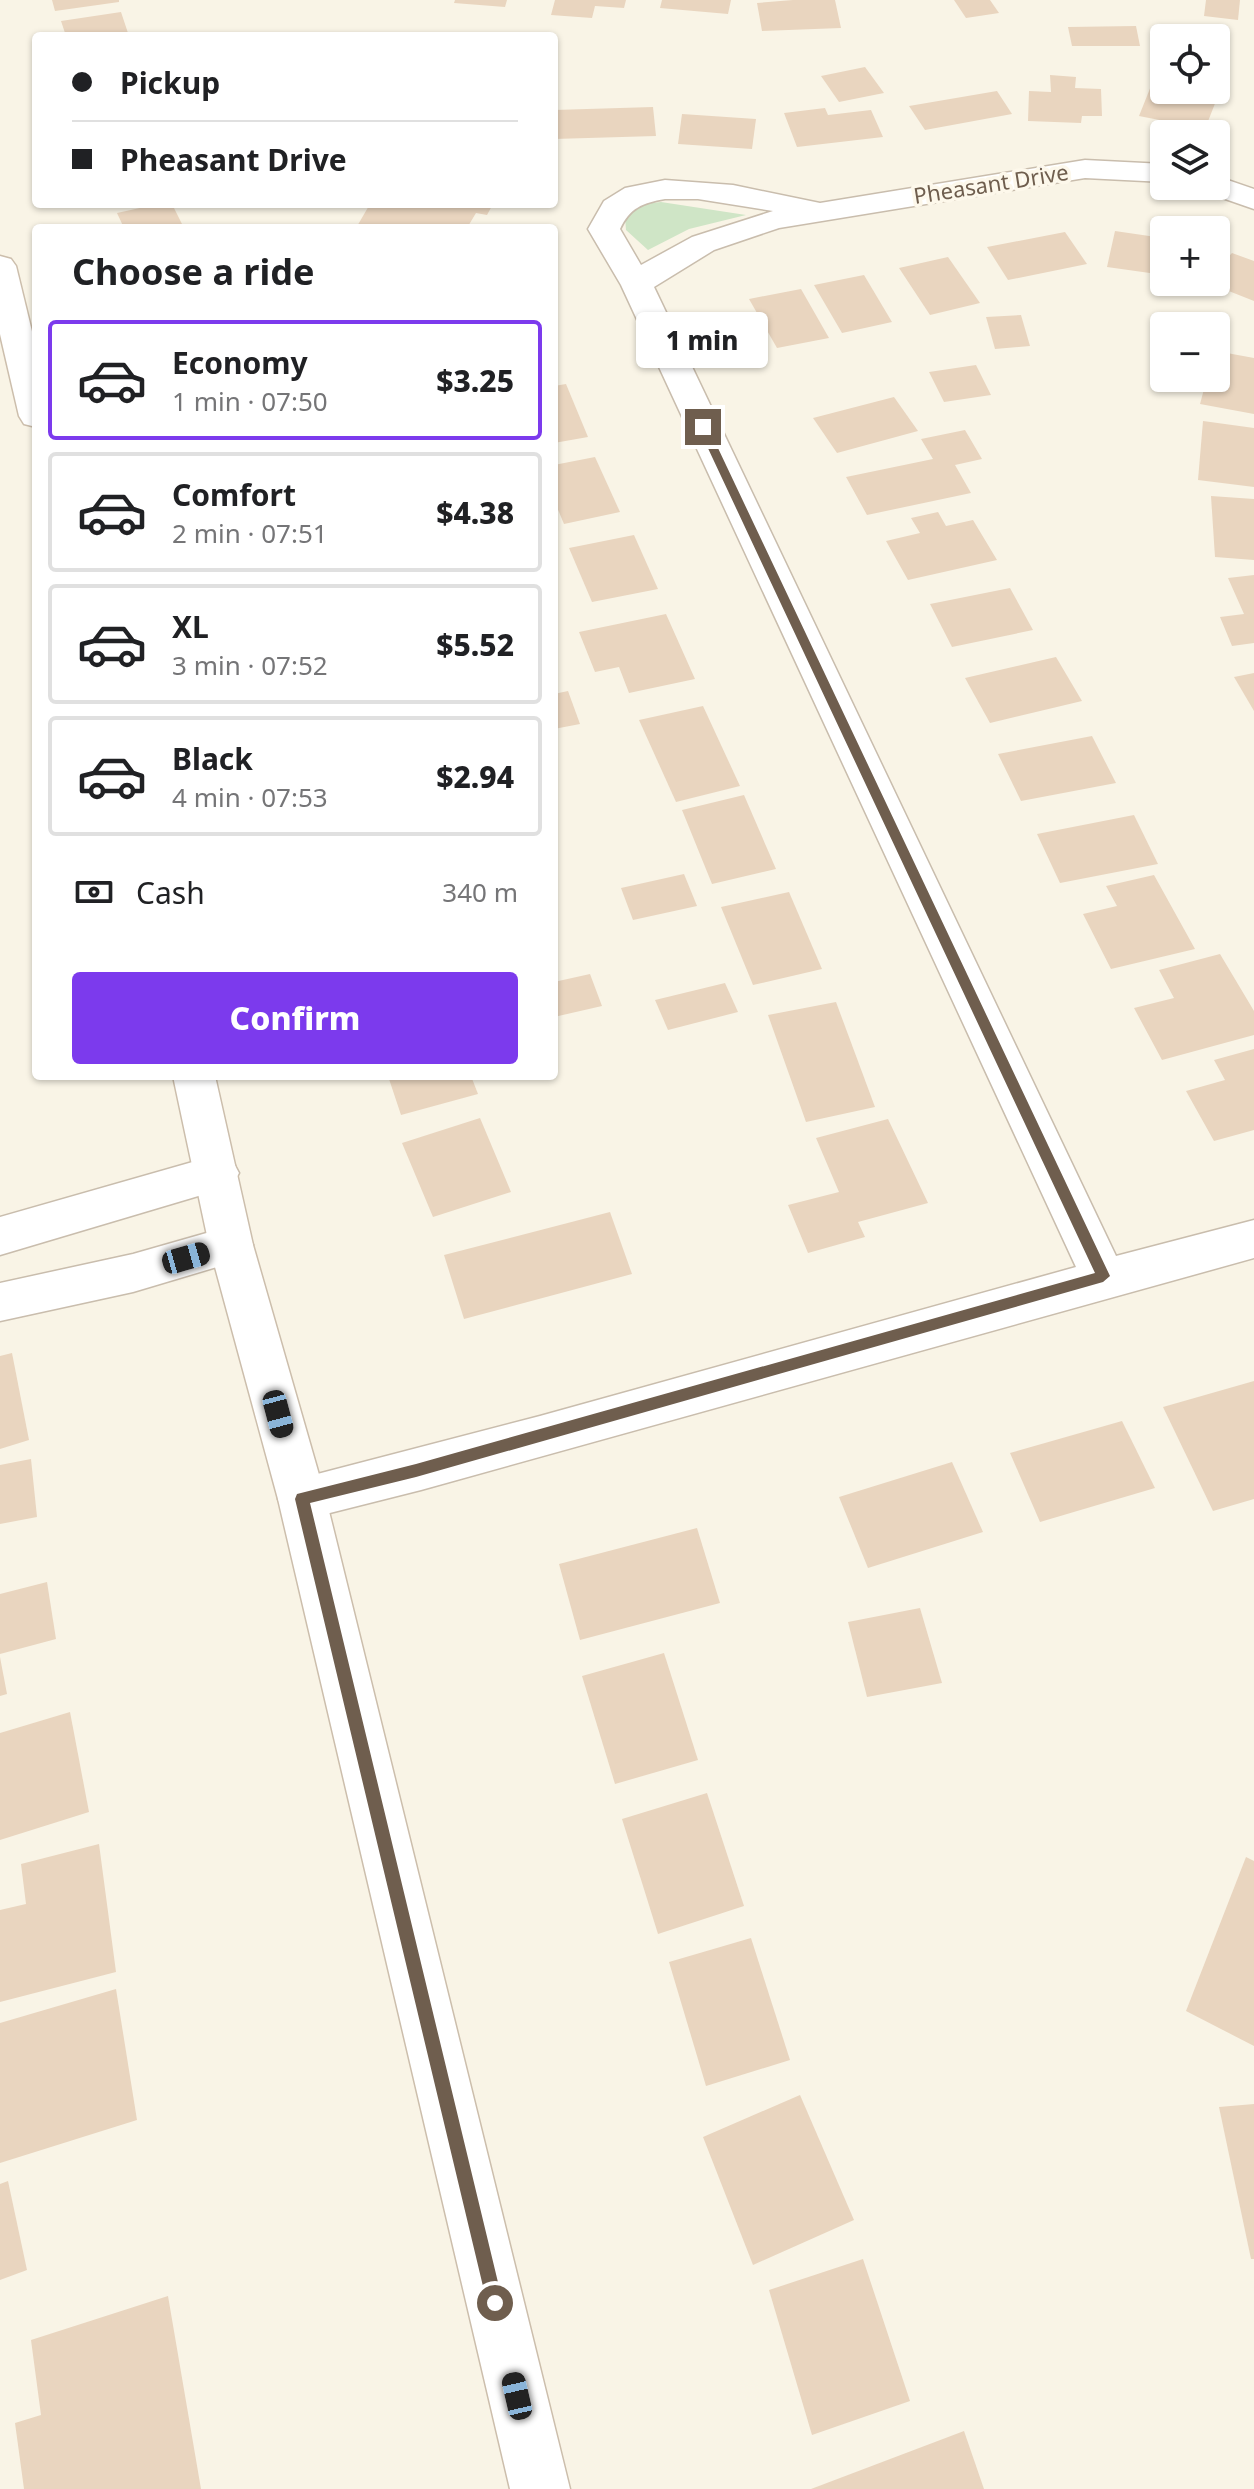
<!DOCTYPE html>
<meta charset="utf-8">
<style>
body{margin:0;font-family:"Noto Sans",sans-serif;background:#f2f2f2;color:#202124;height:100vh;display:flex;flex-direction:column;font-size:30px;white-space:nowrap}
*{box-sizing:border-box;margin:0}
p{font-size:26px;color:#757577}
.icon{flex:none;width:44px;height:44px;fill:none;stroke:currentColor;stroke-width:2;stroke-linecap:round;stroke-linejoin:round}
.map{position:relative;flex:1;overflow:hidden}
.side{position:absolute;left:32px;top:224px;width:526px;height:856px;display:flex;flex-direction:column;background:#fff;border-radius:8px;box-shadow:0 2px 6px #0004}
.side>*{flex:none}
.guide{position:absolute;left:32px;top:32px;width:526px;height:176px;border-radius:8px;box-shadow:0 2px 6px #0004;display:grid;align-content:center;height:176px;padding:0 40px;background:#fff}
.tools{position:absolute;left:1150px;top:24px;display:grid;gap:16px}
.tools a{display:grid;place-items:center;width:80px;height:80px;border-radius:8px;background:#fff;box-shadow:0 2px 6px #0004;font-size:40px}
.end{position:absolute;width:36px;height:36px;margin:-18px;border:10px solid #6f5e4e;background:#fff;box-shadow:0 0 0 4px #fff}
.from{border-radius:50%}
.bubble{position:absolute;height:56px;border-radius:8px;background:#fff;box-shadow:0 2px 6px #0004;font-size:26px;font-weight:800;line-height:56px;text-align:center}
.car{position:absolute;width:24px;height:48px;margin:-24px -12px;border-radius:10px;box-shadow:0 0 6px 2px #0007;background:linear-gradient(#222 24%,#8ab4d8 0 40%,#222 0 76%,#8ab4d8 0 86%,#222 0)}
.guide b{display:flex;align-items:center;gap:28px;height:76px;font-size:30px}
.guide b+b{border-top:2px solid #e0e0e0}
.guide i{width:20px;height:20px;background:#202124}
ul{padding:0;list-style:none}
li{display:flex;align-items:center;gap:24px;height:120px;margin:0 16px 12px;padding:0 24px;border:4px solid #e0e0e0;border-radius:8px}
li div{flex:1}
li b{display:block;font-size:30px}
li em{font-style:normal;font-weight:800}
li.current{border-color:#7c3aed}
li>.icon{width:72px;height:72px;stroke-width:1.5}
h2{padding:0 40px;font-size:36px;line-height:96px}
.pay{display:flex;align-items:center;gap:20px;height:88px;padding:0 40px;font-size:30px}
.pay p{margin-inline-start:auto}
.primary-button{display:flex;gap:16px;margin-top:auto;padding:16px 40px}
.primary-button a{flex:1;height:92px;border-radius:8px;background:#7c3aed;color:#fff;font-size:32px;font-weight:800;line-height:92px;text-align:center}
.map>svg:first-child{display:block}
.green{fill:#cfe5c6}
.building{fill:#e9d5bf}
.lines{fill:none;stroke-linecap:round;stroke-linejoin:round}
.minor-casing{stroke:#c9bdad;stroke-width:3}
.secondary-casing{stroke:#ccbeac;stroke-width:3}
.minor{fill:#fff;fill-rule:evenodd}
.secondary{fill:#fff;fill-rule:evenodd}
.route{fill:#6f5e4e}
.labels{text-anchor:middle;stroke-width:7;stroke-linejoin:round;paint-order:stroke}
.far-street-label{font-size:22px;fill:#6f5e4e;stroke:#fdf8eb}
</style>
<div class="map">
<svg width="1254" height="2489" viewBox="0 0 1254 2489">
<rect width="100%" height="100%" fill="#f9f4e6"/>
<path class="green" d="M661 202 746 215 689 229 648 250 626 230 625 217 643 204Z"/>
<g class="building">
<path d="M52 0H119V2L55 11Z"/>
<path d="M455 0H507L505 7 454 3Z"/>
<path d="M555 0H626L624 8 595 6 592 18 551 15Z"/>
<path d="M662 0H731L728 14 660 8Z"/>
<path d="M793 0H835L841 28 762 31 757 3Z"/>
<path d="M954 0H990L999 13 966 18Z"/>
<path d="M1206 0H1240L1238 20 1204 16Z"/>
<path d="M121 12 129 36H66L61 21Z"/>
<path d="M1136 26 1140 46H1072L1068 27Z"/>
<path d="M865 67 884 93 839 102 821 76Z"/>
<path d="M1050 75 1076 77 1075 88 1101 89 1102 116H1082L1081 123 1028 121 1029 91 1051 92Z"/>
<path d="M1216 82 1223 83 1205 129 1139 116 1151 86 1164 90H1216Z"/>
<path d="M997 91 1012 114 925 130 909 106Z"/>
<path d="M653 107 656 136 554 139V110Z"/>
<path d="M825 108 828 115 871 110 883 137 797 147 784 113Z"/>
<path d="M682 114 756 119 752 149 678 144Z"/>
<path d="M158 204H172L184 228H124L117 213Z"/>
<path d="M370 204H493L487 215 476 213 467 228H356Z"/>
<path d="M1115 231 1156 237 1155 242 1164 244V275L1107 267Z"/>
<path d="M1065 232 1087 264 1008 280 987 247Z"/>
<path d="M1232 253 1254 261V301L1206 282H1216V270Z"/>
<path d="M948 257 980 303 930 315 899 268Z"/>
<path d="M864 275 892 322 842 333 814 285Z"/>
<path d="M801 289 829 338 777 348 749 299Z"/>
<path d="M1021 315 1030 346 995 349 986 317Z"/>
<path d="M1216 351 1254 358V414L1200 404 1207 378H1216Z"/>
<path d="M976 365 991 395 944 402 929 372Z"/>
<path d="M566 384 588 437 554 443V386Z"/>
<path d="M894 397 918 431 837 453 813 418Z"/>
<path d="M1203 421 1254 428V487L1198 480Z"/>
<path d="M965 430 982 459 955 465 971 493 867 515 846 477 933 459 921 439Z"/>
<path d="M595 457 620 512 564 524 554 500V465Z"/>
<path d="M1211 496 1254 499V560L1215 557Z"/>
<path d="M938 512 946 526 973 520 997 560 908 580 886 541 920 533 911 518Z"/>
<path d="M634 535 658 589 592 602 569 548Z"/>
<path d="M1254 575V643L1232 646 1220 617 1244 614 1228 578Z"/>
<path d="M1010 588 1033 630 952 647 930 604Z"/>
<path d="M666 614 695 679 629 693 619 667 595 672 579 632Z"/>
<path d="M1056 657 1082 701 990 723 965 678Z"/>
<path d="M1254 673V711L1234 677Z"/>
<path d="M568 691 580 724 554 729V694Z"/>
<path d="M703 706 740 786 676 802 639 720Z"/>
<path d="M1092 736 1116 783 1021 801 998 754Z"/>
<path d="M744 795 776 869 712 884 682 810Z"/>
<path d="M1134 815 1158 864 1060 883 1037 834Z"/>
<path d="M684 874 697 906 633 920 621 888Z"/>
<path d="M1154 875 1195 949 1111 969 1083 914 1117 906 1106 886Z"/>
<path d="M789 892 822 969 753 985 721 907Z"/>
<path d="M1220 954 1254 1011V1035L1162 1060 1134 1008 1174 998 1159 970Z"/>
<path d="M590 974 602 1006 554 1017V982Z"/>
<path d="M725 983 738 1012 668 1030 655 1000Z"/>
<path d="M836 1002 875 1107 806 1122 768 1015Z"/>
<path d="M1254 1049V1130L1214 1141 1186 1091 1225 1080 1214 1060Z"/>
<path d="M388 1076H471L478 1094 401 1115Z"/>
<path d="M480 1118 511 1192 433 1217 402 1143Z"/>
<path d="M888 1119 928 1203 858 1222 865 1237 808 1253 788 1205 839 1192 816 1138Z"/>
<path d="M610 1212 632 1274 464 1319 444 1255Z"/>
<path d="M12 1353 29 1440 0 1449V1356Z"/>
<path d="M1254 1381V1499L1213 1511 1163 1407Z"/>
<path d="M1122 1421 1155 1488 1040 1522 1010 1453Z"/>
<path d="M31 1459 37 1517 0 1524V1465Z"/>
<path d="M952 1462 983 1532 868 1568 839 1497Z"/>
<path d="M697 1528 720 1603 580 1640 559 1564Z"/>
<path d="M47 1582 56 1639 0 1654V1594Z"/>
<path d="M920 1608 942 1683 867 1697 848 1622Z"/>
<path d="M664 1653 698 1760 615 1784 582 1676Z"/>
<path d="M0 1657 7 1694 0 1696Z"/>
<path d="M70 1712 89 1812 0 1840V1733Z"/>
<path d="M707 1793 744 1906 658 1934 622 1819Z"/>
<path d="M99 1844 116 1972 0 2002V1910L26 1904 21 1864Z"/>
<path d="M1246 1857 1254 1861V2046L1186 2011Z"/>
<path d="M751 1938 790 2060 706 2086 669 1962Z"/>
<path d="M116 1989 137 2120 0 2163V2023Z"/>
<path d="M800 2095 854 2220 753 2265 703 2137Z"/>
<path d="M1254 2104V2259H1251L1219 2107Z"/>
<path d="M8 2181 27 2270 0 2280V2184Z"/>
<path d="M863 2259 910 2401 812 2435 769 2290Z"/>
<path d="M168 2296 201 2489H24L15 2423 41 2415 31 2340Z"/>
<path d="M964 2431 984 2489H811Z"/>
</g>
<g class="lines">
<g class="minor-casing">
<g id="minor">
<path d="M1085 160 1164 164V182L1085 178 779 228 714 250 654 287 1116 1256 1254 1220V1258L421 1490 302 1520 285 1514 278 1499 285 1484 302 1478 540 1416 1076 1267 621 285 588 229 604 201 625 188 665 180 733 185 820 203ZM665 199H698L773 211 692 237 641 265 620 229C630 208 642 203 665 199Z"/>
<path d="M1216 176 1254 189V209L1205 192 1201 186H1216Z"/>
<path d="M217 1155 232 1160 239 1173 232 1186 0 1255V1217Z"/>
<path d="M231 1226 247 1232 253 1245 247 1258 133 1292 0 1321V1283L133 1254Z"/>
</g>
</g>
<g class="secondary-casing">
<g id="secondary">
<path d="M0 256 11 259 16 266 36 348V427L24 424 19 416 0 334Z"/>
<path d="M173 1076H215L253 1245 326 1499 570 2489H510L278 1499 209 1245Z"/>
</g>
</g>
<use href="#minor" class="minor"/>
<use href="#secondary" class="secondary"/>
</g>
<path class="route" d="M703 424 708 427 1110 1276 1103 1282 416 1477 310 1503 503 2303 495 2312 487 2303 295 1499 297 1494 416 1464 1095 1273 698 427Z"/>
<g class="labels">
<g class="far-street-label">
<text transform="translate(991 184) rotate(-9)" y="8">Pheasant Drive</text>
</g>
</g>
</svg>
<div class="tools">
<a><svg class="icon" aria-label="locate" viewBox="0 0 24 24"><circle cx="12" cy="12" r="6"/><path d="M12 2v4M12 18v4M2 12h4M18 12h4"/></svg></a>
<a><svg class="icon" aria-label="layers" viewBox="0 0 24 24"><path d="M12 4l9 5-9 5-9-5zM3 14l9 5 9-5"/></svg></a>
<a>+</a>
<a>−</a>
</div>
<i class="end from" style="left:495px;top:2303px"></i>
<i class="end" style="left:703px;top:427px"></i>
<div class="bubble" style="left:636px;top:312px;width:132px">1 min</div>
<i class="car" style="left:186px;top:1258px;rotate:74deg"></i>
<i class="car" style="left:278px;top:1414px;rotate:165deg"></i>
<i class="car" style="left:517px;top:2396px;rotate:347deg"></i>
<div class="guide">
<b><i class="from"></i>Pickup</b>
<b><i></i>Pheasant Drive</b>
</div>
<section class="side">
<h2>Choose a ride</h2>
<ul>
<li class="current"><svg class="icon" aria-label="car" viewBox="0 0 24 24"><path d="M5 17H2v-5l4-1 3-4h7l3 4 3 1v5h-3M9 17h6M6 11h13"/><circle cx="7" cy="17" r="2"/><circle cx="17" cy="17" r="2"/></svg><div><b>Economy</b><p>1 min · 07:50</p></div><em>$3.25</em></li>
<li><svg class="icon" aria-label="car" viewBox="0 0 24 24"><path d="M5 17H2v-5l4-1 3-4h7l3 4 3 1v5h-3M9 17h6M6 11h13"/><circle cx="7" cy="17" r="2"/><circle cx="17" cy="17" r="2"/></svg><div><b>Comfort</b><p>2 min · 07:51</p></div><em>$4.38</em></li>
<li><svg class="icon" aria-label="car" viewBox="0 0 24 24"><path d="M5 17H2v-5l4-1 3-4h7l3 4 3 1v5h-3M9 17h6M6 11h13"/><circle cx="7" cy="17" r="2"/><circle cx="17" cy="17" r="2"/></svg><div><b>XL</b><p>3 min · 07:52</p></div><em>$5.52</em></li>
<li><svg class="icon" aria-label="car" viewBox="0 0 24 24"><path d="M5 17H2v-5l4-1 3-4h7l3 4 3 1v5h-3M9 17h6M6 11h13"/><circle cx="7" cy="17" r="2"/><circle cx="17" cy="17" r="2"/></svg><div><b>Black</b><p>4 min · 07:53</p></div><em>$2.94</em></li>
</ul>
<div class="pay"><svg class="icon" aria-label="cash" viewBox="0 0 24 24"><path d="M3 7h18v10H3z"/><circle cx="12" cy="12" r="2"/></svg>Cash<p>340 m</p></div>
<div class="primary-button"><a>Confirm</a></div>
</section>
</div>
